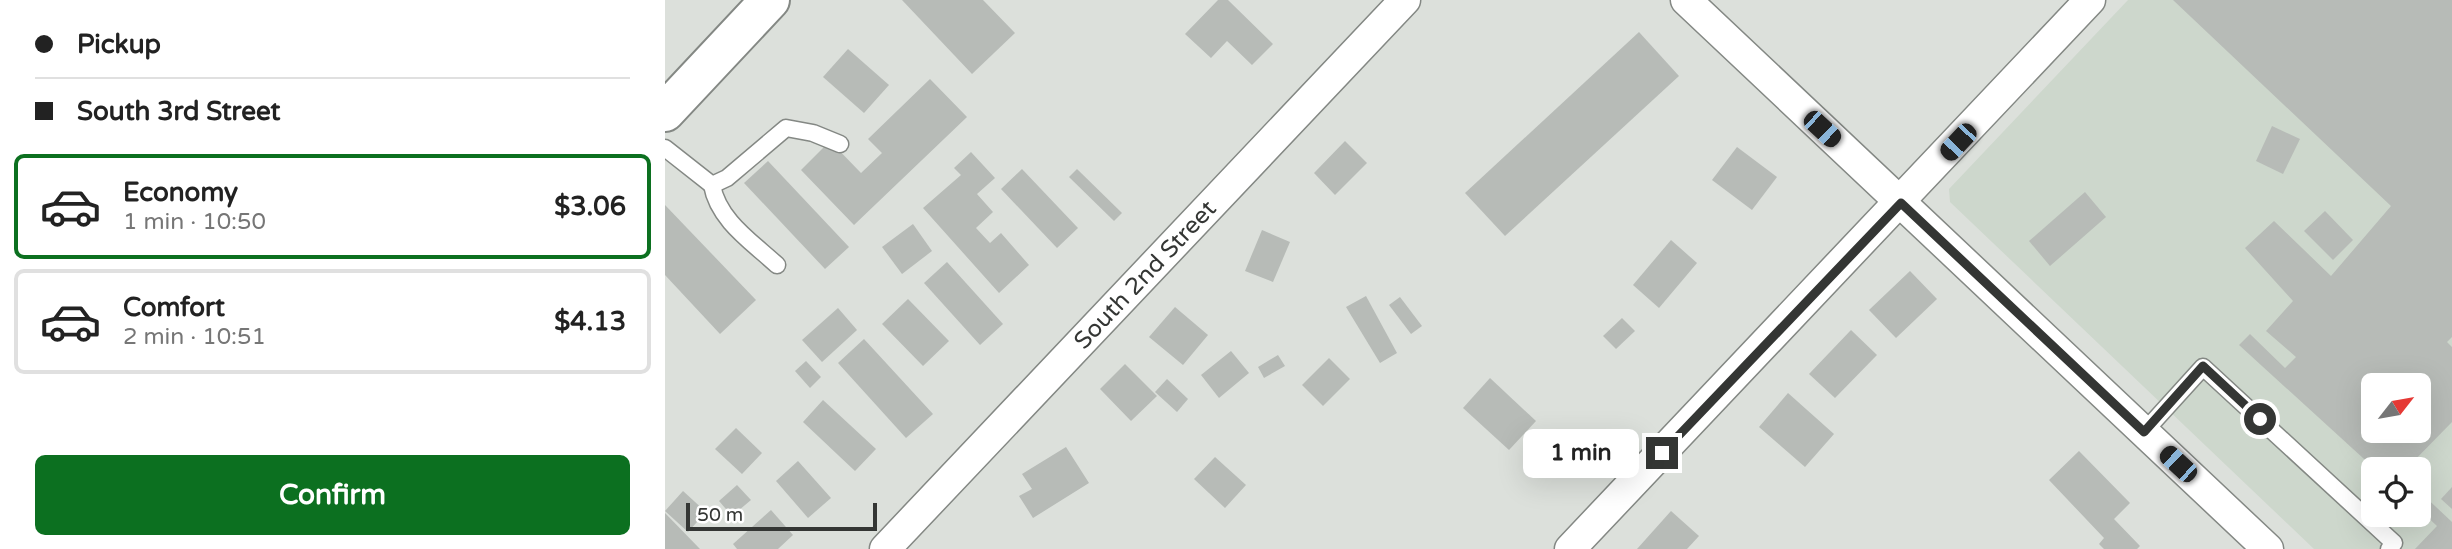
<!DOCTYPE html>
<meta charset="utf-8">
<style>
body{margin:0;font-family:"Varela Round",sans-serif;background:#f2f2f2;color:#222;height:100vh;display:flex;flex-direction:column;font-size:26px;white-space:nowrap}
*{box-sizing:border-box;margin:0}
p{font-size:23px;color:#767676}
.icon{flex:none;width:38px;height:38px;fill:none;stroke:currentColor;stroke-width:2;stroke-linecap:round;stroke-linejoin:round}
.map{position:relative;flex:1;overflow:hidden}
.panel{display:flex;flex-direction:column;background:#fff;width:665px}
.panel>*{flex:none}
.guide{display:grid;align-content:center;height:154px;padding:0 35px;background:#fff}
.needle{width:46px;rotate:59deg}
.tools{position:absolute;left:1696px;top:373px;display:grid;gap:14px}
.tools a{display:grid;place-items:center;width:70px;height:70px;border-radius:10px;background:#fff;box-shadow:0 7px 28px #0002;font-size:35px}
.scale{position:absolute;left:21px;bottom:18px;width:191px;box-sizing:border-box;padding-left:7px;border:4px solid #343634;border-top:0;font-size:19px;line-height:24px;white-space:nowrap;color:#343634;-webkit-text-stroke:5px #fff;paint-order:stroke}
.end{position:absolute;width:32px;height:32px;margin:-16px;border:9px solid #343634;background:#fff;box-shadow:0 0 0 4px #fff}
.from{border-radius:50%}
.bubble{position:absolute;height:49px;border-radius:10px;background:#fff;box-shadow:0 7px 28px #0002;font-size:23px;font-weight:700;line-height:49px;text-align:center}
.car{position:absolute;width:21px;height:42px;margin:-21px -10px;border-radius:9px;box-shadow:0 0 5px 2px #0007;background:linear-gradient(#222 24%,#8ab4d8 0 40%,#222 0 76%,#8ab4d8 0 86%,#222 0)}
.guide b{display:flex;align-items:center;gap:24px;height:66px;font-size:26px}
.guide b+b{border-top:2px solid #e0e0e0}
.guide i{width:18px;height:18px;background:#222}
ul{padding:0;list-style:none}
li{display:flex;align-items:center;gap:21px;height:105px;margin:0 14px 10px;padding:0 21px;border:4px solid #e0e0e0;border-radius:10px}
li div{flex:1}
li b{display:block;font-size:26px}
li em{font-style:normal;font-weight:700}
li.active{border-color:#0c7020}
li>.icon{width:63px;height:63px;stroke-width:1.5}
.button{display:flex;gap:14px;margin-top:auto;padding:14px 35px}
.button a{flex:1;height:80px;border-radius:10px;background:#0c7020;color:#fff;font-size:28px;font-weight:700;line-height:80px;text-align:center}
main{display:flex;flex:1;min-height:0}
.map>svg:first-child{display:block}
.built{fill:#cdd7cc;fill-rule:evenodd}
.building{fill:#b7bbb7;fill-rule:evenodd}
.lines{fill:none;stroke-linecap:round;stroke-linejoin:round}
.service-casing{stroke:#848884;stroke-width:19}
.minor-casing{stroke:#848884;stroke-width:33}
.tertiary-casing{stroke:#848884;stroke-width:42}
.service{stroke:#fff;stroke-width:16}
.minor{stroke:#fff;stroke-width:30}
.tertiary{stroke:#fff;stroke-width:38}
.route{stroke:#343634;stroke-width:9}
.labels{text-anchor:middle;stroke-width:5;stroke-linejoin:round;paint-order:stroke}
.street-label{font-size:24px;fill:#343634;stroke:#fff}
</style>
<main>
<section class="panel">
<div class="guide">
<b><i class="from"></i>Pickup</b>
<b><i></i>South 3rd Street</b>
</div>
<ul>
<li class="active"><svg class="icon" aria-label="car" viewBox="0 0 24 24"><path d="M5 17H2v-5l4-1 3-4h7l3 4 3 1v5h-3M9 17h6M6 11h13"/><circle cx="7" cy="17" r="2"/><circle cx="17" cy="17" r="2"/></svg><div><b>Economy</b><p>1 min · 10:50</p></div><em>$3.06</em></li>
<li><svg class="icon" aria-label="car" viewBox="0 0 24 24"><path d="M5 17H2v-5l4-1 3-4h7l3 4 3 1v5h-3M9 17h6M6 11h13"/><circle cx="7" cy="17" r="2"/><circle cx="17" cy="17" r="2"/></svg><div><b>Comfort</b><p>2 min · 10:51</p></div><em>$4.13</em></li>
</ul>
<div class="button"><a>Confirm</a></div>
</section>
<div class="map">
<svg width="1787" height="549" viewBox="0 0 1787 549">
<rect width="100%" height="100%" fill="#dce0db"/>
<path class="built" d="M1463 0H1787V549H1649L1285 202 1284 189ZM1708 385H1754V430H1708ZM1708 469H1754V514H1708Z"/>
<g class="building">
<path d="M237 0H318L350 33 307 74Z"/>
<path d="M553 0H563L608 44 587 65 562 41 546 58 520 34Z"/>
<path d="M1508 0H1787V337L1782 342 1787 347V422L1741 469H1710L1574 345 1585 334 1620 368 1631 357 1601 331 1628 301 1580 248 1609 221 1666 276 1726 206ZM1708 385H1754V430H1708Z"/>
<path d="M974 32 1014 76 840 236 800 193Z"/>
<path d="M183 49 224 85 199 113 158 77Z"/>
<path d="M265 79 302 117 189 225 136 170 165 141 196 173 217 153 203 139Z"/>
<path d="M1607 126 1635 139 1618 174 1591 161Z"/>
<path d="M680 141 702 163 670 195 649 173Z"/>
<path d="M1072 147 1112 177 1087 210 1047 180Z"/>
<path d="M306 152 330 178 312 194 328 212 311 228 325 243 336 233 364 265 334 293 258 208 296 175 289 168Z"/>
<path d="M103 161 184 247 160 269 79 183Z"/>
<path d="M357 169 413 228 392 248 336 189Z"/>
<path d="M412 169 457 213 449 221 404 177Z"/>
<path d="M1420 192 1441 217 1385 266 1364 241Z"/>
<path d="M0 205 91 300 55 334 0 275Z"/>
<path d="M1660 211 1688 240 1668 260 1639 231Z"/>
<path d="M248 224 267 251 237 274 217 247Z"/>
<path d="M597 230 625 242 608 282 580 271Z"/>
<path d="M1006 240 1032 263 994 308 968 285Z"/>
<path d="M282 262 338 324 315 345 259 283Z"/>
<path d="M1245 271 1272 299 1231 338 1204 310Z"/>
<path d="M701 296 732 353 715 363 681 307Z"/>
<path d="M735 297 757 326 746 334 724 305Z"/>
<path d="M243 299 284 341 258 366 217 324Z"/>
<path d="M510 307 543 335 518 365 484 337Z"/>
<path d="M173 308 192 330 157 362 137 340Z"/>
<path d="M957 318 970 331 951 349 938 336Z"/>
<path d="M1186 330 1212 355 1170 398 1144 374Z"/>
<path d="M199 339 268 414 241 438 173 363Z"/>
<path d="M566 351 584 373 554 398 536 375Z"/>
<path d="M613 355 620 366 599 378 593 367Z"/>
<path d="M664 358 685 379 658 406 637 385Z"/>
<path d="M141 361 156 377 145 388 130 371Z"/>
<path d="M460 364 492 396 466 421 435 389Z"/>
<path d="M825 378 871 421 844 450 798 408Z"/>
<path d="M502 379 523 399 512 412 490 392Z"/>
<path d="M1123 393 1169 434 1140 467 1094 427Z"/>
<path d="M158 400 211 449 190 471 138 422Z"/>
<path d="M71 428 97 453 77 474 50 449Z"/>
<path d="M401 447 424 483 368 518 354 496 367 489 357 474Z"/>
<path d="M1414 451 1465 503 1449 519 1475 546 1472 549H1439L1434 544 1439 538 1384 480Z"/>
<path d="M550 457 581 485 560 508 529 479Z"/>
<path d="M133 461 166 498 143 518 111 481Z"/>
<path d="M72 485 86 500 67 516 54 501Z"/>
<path d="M1787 487V509L1776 499Z"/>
<path d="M18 491 41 512 23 532 0 511Z"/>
<path d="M1754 491 1787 522V549H1750L1772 526 1754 509Z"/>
<path d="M106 510 128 535 113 549H72L68 544Z"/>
<path d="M1006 511 1034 536 1022 549H972Z"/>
<path d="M0 513 35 549H0Z"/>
</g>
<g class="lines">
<g class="service-casing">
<g id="service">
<path d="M0 148 47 185 62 178 121 128 148 133 175 144"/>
<path d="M47 185C53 220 87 242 112 265"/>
<path d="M1479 432 1538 367 1729 543 1724 549"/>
</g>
</g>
<g class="minor-casing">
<g id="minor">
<path d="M1021 0 1603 549"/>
<path id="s1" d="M220 549 740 0"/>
<path d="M905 549 1425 0"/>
</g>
</g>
<g class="tertiary-casing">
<path id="tertiary" d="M0 112 105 0"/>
</g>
<use href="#service" class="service"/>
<use href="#minor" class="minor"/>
<use href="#tertiary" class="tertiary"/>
</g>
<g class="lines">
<path class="route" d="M997 453 1236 203 1479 432 1538 366 1595 419"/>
</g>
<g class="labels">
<g class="street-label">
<text dy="8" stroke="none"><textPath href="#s1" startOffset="378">South 2nd Street</textPath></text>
</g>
</g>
</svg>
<div class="tools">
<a><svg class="needle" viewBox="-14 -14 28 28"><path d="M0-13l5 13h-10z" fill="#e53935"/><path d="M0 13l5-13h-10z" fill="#767676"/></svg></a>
<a><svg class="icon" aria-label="locate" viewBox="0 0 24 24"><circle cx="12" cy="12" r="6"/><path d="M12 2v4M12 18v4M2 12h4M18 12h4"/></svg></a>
</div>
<div class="scale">50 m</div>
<i class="end from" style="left:1595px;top:419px"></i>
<i class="end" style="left:997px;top:453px"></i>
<div class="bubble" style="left:858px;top:429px;width:116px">1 min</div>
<i class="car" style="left:1157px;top:129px;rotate:133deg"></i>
<i class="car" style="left:1293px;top:142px;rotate:223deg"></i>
<i class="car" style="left:1513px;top:464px;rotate:313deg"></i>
</div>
</main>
